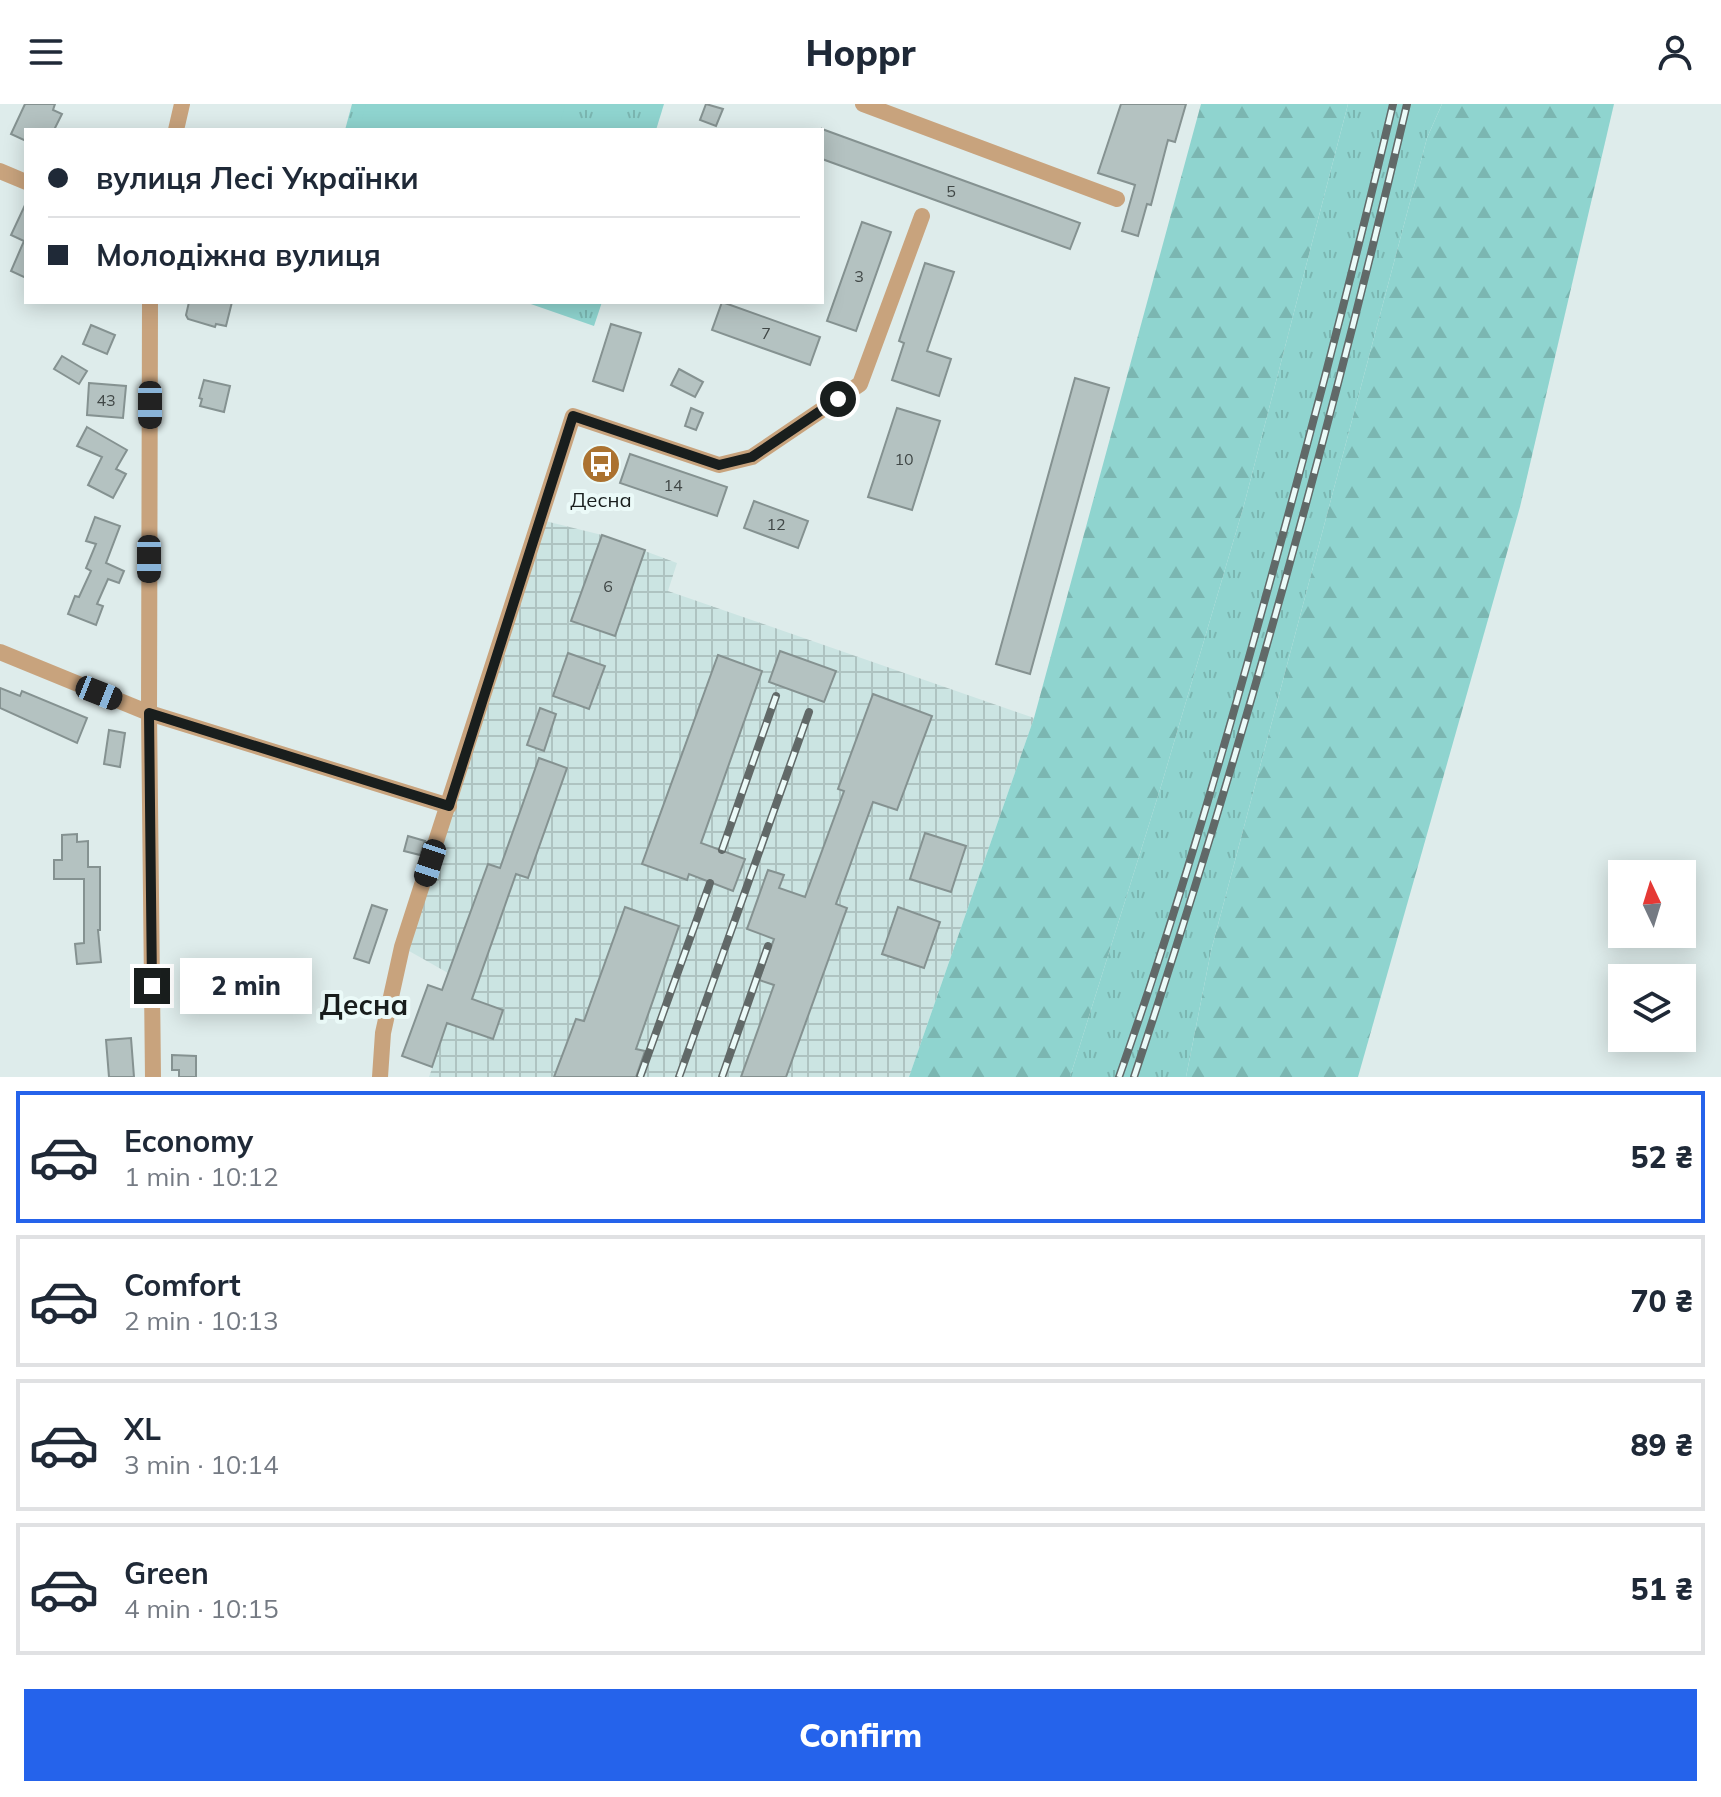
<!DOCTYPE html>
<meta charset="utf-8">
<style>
body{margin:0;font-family:Mulish,sans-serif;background:#f6f6f7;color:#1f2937;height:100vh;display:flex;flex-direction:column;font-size:30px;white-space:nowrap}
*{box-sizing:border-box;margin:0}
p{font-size:26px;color:#747a83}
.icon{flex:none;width:44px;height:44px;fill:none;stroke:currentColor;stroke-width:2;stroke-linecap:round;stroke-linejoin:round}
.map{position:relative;height:973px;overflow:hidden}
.details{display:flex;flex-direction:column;background:#fff;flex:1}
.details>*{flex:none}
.top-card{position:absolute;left:24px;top:24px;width:800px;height:176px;border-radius:0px;box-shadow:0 4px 20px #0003;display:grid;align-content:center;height:176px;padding:0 24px;background:#fff}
.needle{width:52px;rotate:356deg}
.buttons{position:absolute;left:1608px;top:756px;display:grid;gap:16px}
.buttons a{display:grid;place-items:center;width:88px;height:88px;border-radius:0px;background:#fff;box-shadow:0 4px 20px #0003;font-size:40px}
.end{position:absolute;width:36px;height:36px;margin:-18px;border:10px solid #191e1d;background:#fff;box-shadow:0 0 0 4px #fff}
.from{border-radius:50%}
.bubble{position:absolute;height:56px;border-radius:0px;background:#fff;box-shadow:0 4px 20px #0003;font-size:26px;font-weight:800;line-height:56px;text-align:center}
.car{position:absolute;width:24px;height:48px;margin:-24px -12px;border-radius:10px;box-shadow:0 0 6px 2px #0007;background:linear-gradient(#222 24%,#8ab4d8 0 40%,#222 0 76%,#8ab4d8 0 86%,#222 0)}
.top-card b{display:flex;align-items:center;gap:28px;height:76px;font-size:30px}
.top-card b+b{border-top:2px solid #e0e1e3}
.top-card i{width:20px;height:20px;background:#1f2937}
ul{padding:14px 0 0;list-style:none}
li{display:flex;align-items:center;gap:24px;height:132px;margin:0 16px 12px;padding:0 8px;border:4px solid #e0e1e3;border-radius:0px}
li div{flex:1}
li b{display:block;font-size:30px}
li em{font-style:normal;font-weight:800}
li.active{border-color:#2563eb}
li>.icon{width:72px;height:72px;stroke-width:1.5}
.cta{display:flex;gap:16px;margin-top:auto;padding:16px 24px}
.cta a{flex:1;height:92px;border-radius:0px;background:#2563eb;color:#fff;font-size:32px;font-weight:800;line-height:92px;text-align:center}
header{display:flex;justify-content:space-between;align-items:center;height:104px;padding:0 24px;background:#fff;font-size:36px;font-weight:800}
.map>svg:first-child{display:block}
.industrial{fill:url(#industrial-grid)}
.grass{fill:url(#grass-tufts)}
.forest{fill:url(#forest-firs)}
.pitch{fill:#8fd4cf}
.building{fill:#b4c2c1;stroke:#859291;stroke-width:2}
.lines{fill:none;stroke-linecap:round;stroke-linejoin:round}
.minor{stroke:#c8a37d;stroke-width:16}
.rail-casing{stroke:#616968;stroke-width:8}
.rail{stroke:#ebfaf8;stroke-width:5;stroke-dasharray:15;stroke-linecap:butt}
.route{stroke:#191e1d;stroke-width:10}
.labels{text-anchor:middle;stroke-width:8;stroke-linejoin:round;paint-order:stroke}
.number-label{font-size:16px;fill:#404746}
.poi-label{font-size:20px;fill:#191e1d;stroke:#ebfaf8}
.district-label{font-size:28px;font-weight:bold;fill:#191e1d;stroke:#ebfaf8}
</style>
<header><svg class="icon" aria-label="menu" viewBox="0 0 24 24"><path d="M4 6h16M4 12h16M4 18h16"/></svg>Hoppr<svg class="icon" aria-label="person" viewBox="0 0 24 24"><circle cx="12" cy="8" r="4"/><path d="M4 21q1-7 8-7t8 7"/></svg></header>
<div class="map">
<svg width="1721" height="973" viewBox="0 0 1721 973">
<defs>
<pattern id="industrial-grid" width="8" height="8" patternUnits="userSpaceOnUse" patternTransform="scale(2)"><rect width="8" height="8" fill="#cbe4e2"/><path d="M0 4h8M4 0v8" fill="none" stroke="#aec3c1"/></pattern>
<pattern id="grass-tufts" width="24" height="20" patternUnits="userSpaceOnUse" patternTransform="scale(2)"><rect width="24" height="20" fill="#8fd4cf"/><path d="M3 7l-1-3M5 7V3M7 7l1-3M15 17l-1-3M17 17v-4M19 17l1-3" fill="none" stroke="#7bb6b1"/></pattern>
<pattern id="forest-firs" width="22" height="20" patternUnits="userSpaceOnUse" patternTransform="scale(2)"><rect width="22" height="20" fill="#8fd4cf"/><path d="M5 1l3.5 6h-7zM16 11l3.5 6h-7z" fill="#7bb6b1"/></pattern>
</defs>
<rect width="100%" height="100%" fill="#deeceb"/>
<path class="industrial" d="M541 416 602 431 677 459 668 487 1034 614 909 973H429L457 892 442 887 448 869 402 843Z"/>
<g class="grass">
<path d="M352 0H664L656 26H345Z"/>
<path d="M1348 0H1442L1427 34 1211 847 1186 973H1070L1162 679 1244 401Z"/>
<path d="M525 198H602L594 222Z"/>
</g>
<g class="forest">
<path d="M1201 0H1348L1244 401 1162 679 1070 973H909L1034 614Z"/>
<path d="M1442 0H1614L1520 403 1358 973H1186L1211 847 1427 34Z"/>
</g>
<path class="pitch" d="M366 0H558L565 2 558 26H359Z"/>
<g class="building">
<path d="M25 0H55L53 6 62 10 54 26H26V37L11 30Z"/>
<path d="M706 0 723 5 716 22 700 16Z"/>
<path d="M1121 0H1186L1175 38 1168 36 1151 101 1147 100 1138 132 1122 127 1135 81 1098 69Z"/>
<path d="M822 25 1080 119 1070 145 822 55Z"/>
<path d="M26 99V174L11 167 24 137 11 131Z"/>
<path d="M862 118 891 128 856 227 827 217Z"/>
<path d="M925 159 954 168 927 247 951 255 939 292 892 276 904 239 899 237Z"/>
<path d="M189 198H232L226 222 216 220 215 223 188 215 186 211Z"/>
<path d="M722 198 820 233 810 261 712 226Z"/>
<path d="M611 220 641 229 623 287 593 277Z"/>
<path d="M91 221 115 231 107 250 83 240Z"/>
<path d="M62 252 87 267 79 280 54 265Z"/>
<path d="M679 265 703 278 695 293 671 281Z"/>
<path d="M1075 274 1109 284 1030 570 996 560Z"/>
<path d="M204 276 230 282 224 308 200 302 202 295 199 294Z"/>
<path d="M89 279 126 282 123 314 87 311Z"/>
<path d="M691 304 703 309 696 326 685 322Z"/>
<path d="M897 304 940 317 912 406 868 393Z"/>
<path d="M87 323 127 346 116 365 126 370 113 394 88 381 102 353 77 342Z"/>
<path d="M630 350 727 383 717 412 620 379Z"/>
<path d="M754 397 808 417 798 444 744 424Z"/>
<path d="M95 413 120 422 106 459 124 467 119 479 108 475 97 500 103 502 96 521 68 510 75 492 79 493 91 467 86 464 96 440 86 437Z"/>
<path d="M602 431 645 446 615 532 571 517Z"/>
<path d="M780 547 836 567 824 598 769 578Z"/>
<path d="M568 549 605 562 589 605 553 592Z"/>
<path d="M718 551 762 567 701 739 745 755 733 787 689 770 687 776 642 760Z"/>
<path d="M0 584 20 592 22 587 87 614 77 639 0 604Z"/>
<path d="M873 590 932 612 897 706 873 698 836 800 847 804 786 973H741L774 881 759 876 774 835 747 825 768 766 784 771 779 784 805 793 844 687 838 685Z"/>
<path d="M540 604 556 610 544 647 527 641Z"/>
<path d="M109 626 125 629 120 663 104 660Z"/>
<path d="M539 654 567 664 528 774 516 770 472 895 503 906 493 935 447 919 432 963 402 952 428 881 442 886 488 760 500 764Z"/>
<path d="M925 729 966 742 951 788 910 775Z"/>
<path d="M77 730V738L88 737V763H100V826H98L101 858 77 860 75 840 84 839V775H54V756H62V731Z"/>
<path d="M408 732 425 737 420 751 404 747Z"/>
<path d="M372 801 387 806 369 859 354 854Z"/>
<path d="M625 803 679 822 636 945 645 947 636 973H554L576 915 584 917Z"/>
<path d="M898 803 940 818 924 864 882 850Z"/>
<path d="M131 934 134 973H109L106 936Z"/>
<path d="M172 951 196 952V973H179V966H172Z"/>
</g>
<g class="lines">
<g class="minor">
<path d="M863 0 1117 95"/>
<path d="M176 26 182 0"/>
<path d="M0 67 26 78"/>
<path d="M150 198 149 609 153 973"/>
<path d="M0 548 149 609 449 702"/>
<path d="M380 973 383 929 402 843 573 312 719 361 752 353 860 280 922 112"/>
</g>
<g class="rail-casing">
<g id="rail">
<path d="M722 746 776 592"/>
<path d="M640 973 710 779"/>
<path d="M679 973 809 608"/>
<path d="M722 973 768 842"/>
<path d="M1119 973C1171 826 1215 677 1256 528 1305 352 1351 177 1393 0"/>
<path d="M1134 973C1240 653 1330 328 1407 0"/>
</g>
</g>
<use href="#rail" class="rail"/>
</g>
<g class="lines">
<path class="route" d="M152 882 149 609 449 702 573 312 719 361 752 353 838 295"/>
</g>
<defs>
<g id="bus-disc" transform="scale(2)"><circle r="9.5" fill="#ab7230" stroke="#ebfaf8"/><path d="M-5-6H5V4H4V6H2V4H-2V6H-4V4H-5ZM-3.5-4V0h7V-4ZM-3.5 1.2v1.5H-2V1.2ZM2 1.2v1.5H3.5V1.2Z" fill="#fff"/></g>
</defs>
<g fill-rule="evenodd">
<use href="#bus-disc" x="601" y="360"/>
</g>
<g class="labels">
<g class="number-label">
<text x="951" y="93">5</text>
<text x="859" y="178">3</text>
<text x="766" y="235">7</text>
<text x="106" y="302">43</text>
<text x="904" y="361">10</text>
<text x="673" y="387">14</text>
<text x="776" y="426">12</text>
<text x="608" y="488">6</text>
</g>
<g class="poi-label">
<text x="601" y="403">Десна</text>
</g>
<g class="district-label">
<text x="364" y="911">Десна</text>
</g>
</g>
</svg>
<div class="buttons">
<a><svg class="needle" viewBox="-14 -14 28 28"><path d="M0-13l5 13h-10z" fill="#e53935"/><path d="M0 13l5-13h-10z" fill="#747a83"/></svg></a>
<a><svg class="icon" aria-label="layers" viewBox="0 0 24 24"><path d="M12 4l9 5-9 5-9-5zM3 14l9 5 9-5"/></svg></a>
</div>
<i class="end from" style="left:838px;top:295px"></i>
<i class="end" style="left:152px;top:882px"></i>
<div class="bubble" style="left:180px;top:854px;width:132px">2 min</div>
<i class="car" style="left:150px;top:301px;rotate:180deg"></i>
<i class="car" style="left:149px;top:455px;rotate:180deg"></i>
<i class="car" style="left:99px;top:589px;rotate:112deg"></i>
<i class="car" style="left:430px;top:759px;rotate:198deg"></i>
<div class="top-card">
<b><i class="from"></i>вулиця Лесі Українки</b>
<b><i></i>Молодіжна вулиця</b>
</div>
</div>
<section class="details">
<ul>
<li class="active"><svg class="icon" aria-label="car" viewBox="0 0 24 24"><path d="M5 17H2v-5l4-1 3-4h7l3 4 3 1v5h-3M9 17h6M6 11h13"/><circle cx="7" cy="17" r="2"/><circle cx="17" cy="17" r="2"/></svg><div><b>Economy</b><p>1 min · 10:12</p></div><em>52 ₴</em></li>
<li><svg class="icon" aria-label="car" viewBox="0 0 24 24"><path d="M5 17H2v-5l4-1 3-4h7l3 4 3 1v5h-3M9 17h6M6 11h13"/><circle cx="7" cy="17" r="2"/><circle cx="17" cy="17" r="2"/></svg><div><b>Comfort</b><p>2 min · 10:13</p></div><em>70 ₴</em></li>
<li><svg class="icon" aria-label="car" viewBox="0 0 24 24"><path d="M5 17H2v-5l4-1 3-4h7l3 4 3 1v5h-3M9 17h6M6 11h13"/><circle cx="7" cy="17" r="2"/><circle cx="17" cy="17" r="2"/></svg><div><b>XL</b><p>3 min · 10:14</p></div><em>89 ₴</em></li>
<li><svg class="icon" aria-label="car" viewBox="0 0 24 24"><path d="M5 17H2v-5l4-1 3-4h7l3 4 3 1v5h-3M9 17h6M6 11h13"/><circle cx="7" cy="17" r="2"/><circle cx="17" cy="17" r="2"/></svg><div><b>Green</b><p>4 min · 10:15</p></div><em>51 ₴</em></li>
</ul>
<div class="cta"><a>Confirm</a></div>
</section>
